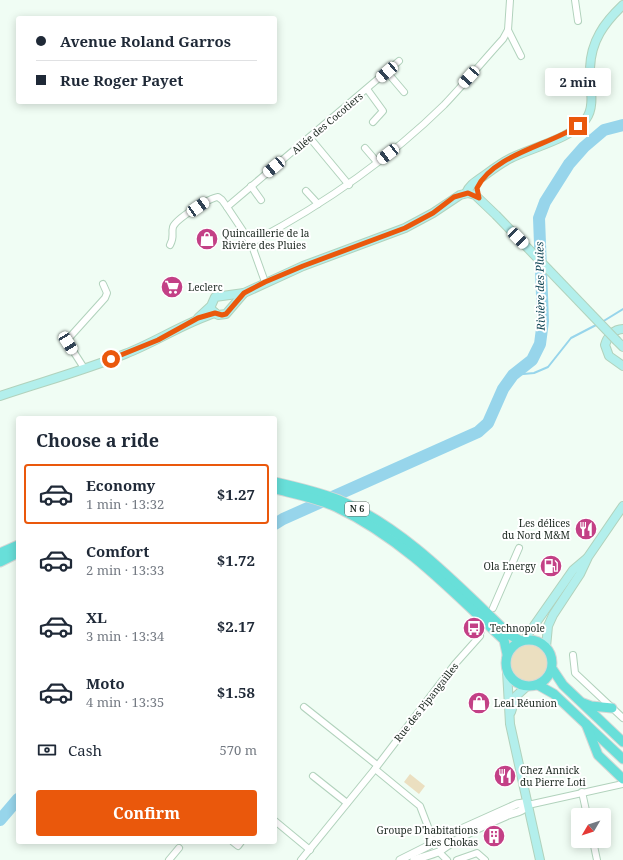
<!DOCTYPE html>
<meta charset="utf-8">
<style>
body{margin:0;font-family:"Noto Serif",serif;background:#f2f2f3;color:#1f2937;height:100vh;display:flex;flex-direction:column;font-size:15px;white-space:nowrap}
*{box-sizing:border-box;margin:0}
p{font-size:13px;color:#747a83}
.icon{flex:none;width:22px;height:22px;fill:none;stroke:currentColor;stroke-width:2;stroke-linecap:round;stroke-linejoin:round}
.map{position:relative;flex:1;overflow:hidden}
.side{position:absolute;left:16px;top:416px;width:261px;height:428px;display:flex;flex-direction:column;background:#fff;border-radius:4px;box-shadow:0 2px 10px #0003}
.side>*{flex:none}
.hud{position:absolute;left:16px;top:16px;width:261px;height:88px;border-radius:4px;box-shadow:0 2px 10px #0003;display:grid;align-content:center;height:88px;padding:0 20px;background:#fff}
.needle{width:26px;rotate:231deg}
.tools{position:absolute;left:571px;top:808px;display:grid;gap:8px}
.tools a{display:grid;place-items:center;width:40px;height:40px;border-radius:4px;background:#fff;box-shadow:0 2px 10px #0003;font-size:20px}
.end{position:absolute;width:18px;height:18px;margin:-9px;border:5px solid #ea580c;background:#fff;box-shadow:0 0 0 2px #fff}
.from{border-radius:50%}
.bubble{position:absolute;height:28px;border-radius:4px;background:#fff;box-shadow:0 2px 10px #0003;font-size:13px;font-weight:700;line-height:28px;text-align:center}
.car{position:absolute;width:12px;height:24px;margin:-12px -6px;border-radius:5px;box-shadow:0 0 3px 1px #0007;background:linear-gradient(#fff 24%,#345 0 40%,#fff 0 76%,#345 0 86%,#fff 0)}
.hud b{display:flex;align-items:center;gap:14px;height:38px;font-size:15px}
.hud b+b{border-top:1px solid #e0e1e3}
.hud i{width:10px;height:10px;background:#1f2937}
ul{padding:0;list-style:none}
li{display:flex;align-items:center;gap:12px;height:60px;margin:0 8px 6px;padding:0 12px;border:2px solid transparent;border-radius:4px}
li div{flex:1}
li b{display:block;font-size:15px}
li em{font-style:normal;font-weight:700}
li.selected{border-color:#ea580c}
li>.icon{width:36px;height:36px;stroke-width:1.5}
h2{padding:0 20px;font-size:18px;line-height:48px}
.pay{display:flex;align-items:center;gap:10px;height:44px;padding:0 20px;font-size:15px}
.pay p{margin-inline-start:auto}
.primary-button{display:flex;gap:8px;margin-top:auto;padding:8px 20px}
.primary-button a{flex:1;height:46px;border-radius:4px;background:#ea580c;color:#fff;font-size:16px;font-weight:700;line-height:46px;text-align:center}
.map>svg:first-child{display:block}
.green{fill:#ebdfc0}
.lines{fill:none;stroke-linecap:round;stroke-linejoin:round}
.stream{stroke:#97d5eb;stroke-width:2}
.river{stroke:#97d5eb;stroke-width:12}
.minor-tunnel{stroke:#c5d2c9;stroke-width:6;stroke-dasharray:6 3;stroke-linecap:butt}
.minor-casing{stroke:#b1d2bc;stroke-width:8}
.tertiary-casing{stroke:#b1d2bc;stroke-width:9}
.secondary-casing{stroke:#b1d2bc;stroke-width:10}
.primary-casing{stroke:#d6d8d6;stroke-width:11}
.minor{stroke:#fff;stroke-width:6}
.tertiary{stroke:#fff;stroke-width:7}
.secondary{stroke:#b3efec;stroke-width:8}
.primary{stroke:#68dfd9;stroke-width:9}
.secondary-bridge-casing{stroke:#b1d2bc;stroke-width:10;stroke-linecap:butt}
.secondary-bridge{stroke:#b3efec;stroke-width:8}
.route{stroke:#ea580c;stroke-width:5}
.labels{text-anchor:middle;stroke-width:4;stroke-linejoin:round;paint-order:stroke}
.shield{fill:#fff;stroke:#5f6762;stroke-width:1}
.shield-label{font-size:9px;font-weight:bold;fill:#1a261e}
.street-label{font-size:10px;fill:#1a261e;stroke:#fff}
.poi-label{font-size:10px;fill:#1a261e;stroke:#fff;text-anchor:start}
.water-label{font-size:11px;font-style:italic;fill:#0e4454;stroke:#fff}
</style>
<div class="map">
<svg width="623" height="860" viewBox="0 0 623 860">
<rect width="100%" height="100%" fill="#f0fdf4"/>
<g class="green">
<circle cx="529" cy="664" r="19"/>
<path d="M410 774 425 786 419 794 404 782Z"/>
</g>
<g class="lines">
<g class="stream">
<path d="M602 322 623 309"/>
<path d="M513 375 534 373 548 367 571 338 598 324"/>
</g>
<g class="river">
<path d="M275 524 283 519 478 432 488 423 503 389 513 375 532 360 540 344 543 321 539 218 545 202 569 164 584 147 604 130 623 125"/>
<path d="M0 820 18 799"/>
</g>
<path class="minor-tunnel" d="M480 636 487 621"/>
<g class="minor-casing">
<g id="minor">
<path d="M575 0 578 21"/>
<path d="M508 30 521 56"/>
<path d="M387 72 404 92"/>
<path d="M367 89 383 111 373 122"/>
<path d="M310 138 349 185"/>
<path d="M365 148 377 162"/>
<path d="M251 186 261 200"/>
<path d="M306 191 318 204"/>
<path d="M251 243C321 206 387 161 444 105 464 84 483 61 503 39L508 30 510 0"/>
<path d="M170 245C175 236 171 234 173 227 176 219 209 198 218 197L222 200 227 207"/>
<path d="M265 282 251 243 227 207 399 61"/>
<path d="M84 368 68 343 69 338 105 298 107 293 103 284"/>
<path d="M493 608 519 548"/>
<path d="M573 655 575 673 623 718"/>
<path d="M304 707 377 765"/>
<path d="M375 769 420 806 430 832 431 842"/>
<path d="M313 776 347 803"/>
<path d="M582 792 587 815"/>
<path d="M528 805 623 784"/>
<path d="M275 821 310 850"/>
<path d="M593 841 597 860"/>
<path d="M233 842 238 846 241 842"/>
<path d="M439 852 447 860"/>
<path d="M169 860 179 848"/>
<path d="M301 860 375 769 455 664 480 636"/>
<path d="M457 860 477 853 485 860"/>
</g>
</g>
<g class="tertiary-casing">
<g id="tertiary">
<path d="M400 860 430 845 434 840 439 839 442 842"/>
<path d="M414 860C419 858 438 853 440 851 460 836 483 826 506 816 514 812 522 813 528 805L523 803 517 804 439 839"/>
</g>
</g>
<g class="secondary-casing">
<g id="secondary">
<path d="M466 193C470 184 477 181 485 175 493 169 501 163 511 158 533 147 571 139 586 119 596 106 589 83 590 68 591 41 604 23 623 5"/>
<path d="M212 310 218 315 226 314 244 293"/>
<path d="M198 318 211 306 215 297 244 293 303 266 405 228 433 213 460 195 468 193 475 195 496 215"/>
<path d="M623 329C614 329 607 337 605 345L609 356 623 366"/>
<path d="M617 341 623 347"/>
<path d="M0 396C42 382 85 370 125 354 156 342 184 323 215 313"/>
<path d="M524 640 573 570 586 559"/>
<path d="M546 647 548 626 553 615 580 574 588 557 623 506"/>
<path d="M507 671 510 724 540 860"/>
<path d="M511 712 516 696 526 687"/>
</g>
</g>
<g class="primary-casing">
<g id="primary">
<path d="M275 482C297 487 318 492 339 500 406 529 458 586 510 635L521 641"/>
<path d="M275 489C295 494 317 498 336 507 402 538 452 591 504 640L507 654"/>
<path d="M0 553 18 545"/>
<path d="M0 562 18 553"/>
<circle cx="529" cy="663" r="23"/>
<path d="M553 670 563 685 623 742"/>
<path d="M538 685 554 694 623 759"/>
<path d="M583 703 591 706 612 708"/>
<path d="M586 724 598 755 623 779"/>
</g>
</g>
<use href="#minor" class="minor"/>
<use href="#tertiary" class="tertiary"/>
<use href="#secondary" class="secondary"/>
<use href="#primary" class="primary"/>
<g class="secondary-bridge-casing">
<path id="secondary-bridge" d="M496 215 617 341"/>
</g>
<use href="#secondary-bridge" class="secondary-bridge"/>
</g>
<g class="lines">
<path class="route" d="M111 359 158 340 198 318 215 313 222 315 226 314 244 293 265 282 303 266 405 228 433 213 454 197 468 193 479 198 477 188C493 155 549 145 578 126"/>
</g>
<defs>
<g id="shop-disc" transform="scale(1.15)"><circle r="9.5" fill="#c34086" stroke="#fff"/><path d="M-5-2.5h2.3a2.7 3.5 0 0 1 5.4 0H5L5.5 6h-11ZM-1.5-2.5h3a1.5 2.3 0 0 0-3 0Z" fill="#fff"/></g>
<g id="supermarket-disc" transform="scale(1.15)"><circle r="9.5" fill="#c34086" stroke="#fff"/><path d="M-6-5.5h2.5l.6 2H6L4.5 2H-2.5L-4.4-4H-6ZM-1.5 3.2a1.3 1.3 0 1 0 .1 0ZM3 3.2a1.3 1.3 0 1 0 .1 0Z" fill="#fff"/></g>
<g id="restaurant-disc" transform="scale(1.15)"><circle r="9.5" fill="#c34086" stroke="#fff"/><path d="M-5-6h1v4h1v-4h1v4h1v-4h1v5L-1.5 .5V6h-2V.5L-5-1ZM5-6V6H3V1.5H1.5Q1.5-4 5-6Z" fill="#fff"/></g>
<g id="fuel-disc" transform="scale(1.15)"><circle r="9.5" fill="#c34086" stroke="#fff"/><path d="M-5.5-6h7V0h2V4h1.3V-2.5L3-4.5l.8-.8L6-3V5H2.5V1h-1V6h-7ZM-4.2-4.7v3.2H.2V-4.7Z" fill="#fff"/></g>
<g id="bus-disc" transform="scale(1.15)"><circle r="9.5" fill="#c34086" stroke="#fff"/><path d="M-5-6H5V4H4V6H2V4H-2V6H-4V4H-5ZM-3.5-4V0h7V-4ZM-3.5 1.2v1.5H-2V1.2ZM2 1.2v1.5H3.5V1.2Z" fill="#fff"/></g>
<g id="building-disc" transform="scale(1.15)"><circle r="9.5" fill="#c34086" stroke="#fff"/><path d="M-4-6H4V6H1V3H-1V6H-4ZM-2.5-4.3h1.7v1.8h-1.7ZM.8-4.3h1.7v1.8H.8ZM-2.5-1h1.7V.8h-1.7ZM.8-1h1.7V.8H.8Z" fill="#fff"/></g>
</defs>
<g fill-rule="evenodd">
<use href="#shop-disc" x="207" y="239"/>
<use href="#supermarket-disc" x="172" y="287"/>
<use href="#restaurant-disc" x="586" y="529"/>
<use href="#fuel-disc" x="551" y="566"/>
<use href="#bus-disc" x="474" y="628"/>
<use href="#shop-disc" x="479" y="703"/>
<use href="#restaurant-disc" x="505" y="776"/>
<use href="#building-disc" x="494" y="836"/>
</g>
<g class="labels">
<rect class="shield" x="345" y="502" width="24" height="14" rx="3"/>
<g class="shield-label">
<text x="357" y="512">N 6</text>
</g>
<g class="street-label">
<text transform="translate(327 123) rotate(-40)" y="4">Allée des Cocotiers</text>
<text transform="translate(426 702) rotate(-52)" y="4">Rue des Pipangailles</text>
</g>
<g class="poi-label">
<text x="222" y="237">Quincaillerie de la<tspan x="222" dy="12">Rivière des Pluies</tspan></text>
<text x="188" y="291">Leclerc</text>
<text x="570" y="527" text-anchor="end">Les délices<tspan x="570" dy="12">du Nord M&amp;M</tspan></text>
<text x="536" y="570" text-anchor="end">Ola Energy</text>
<text x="490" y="632">Technopole</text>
<text x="494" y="707">Leal Réunion</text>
<text x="520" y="774">Chez Annick<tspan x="520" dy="12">du Pierre Loti</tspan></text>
<text x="478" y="834" text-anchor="end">Groupe D'habitations<tspan x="478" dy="12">Les Chokas</tspan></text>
</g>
<g class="water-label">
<text transform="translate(540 286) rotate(-91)" y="4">Rivière des Pluies</text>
</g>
</g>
</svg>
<div class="tools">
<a><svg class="needle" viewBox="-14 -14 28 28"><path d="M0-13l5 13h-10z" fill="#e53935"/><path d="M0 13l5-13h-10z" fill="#747a83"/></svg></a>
</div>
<i class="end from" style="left:111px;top:359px"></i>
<i class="end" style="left:578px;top:126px"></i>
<div class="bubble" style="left:545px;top:68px;width:66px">2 min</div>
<i class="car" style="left:387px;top:72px;rotate:229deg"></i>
<i class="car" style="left:469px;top:77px;rotate:222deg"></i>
<i class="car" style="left:388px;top:154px;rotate:232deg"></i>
<i class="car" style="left:274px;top:167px;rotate:230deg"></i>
<i class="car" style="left:198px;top:207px;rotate:55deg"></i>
<i class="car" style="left:518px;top:238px;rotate:136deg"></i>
<i class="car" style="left:68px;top:343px;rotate:148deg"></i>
<div class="hud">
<b><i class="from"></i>Avenue Roland Garros</b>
<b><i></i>Rue Roger Payet</b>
</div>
<section class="side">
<h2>Choose a ride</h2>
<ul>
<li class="selected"><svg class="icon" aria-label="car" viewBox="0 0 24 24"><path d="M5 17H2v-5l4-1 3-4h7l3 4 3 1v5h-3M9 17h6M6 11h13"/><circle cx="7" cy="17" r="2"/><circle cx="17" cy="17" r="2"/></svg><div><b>Economy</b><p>1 min · 13:32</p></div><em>$1.27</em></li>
<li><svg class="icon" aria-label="car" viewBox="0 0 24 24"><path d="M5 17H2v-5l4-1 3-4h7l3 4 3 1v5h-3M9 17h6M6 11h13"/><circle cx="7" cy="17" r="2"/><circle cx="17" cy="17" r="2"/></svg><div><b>Comfort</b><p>2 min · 13:33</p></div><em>$1.72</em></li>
<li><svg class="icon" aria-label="car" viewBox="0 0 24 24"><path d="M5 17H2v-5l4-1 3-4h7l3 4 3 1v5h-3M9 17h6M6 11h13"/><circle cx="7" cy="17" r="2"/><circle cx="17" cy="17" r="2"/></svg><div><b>XL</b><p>3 min · 13:34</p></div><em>$2.17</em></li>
<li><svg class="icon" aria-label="car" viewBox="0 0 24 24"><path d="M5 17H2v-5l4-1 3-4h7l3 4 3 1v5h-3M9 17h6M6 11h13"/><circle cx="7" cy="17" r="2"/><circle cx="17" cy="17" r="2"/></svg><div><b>Moto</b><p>4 min · 13:35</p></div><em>$1.58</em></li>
</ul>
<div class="pay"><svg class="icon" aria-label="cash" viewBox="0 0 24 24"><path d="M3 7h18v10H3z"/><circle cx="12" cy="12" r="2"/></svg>Cash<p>570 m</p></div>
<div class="primary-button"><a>Confirm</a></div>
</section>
</div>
